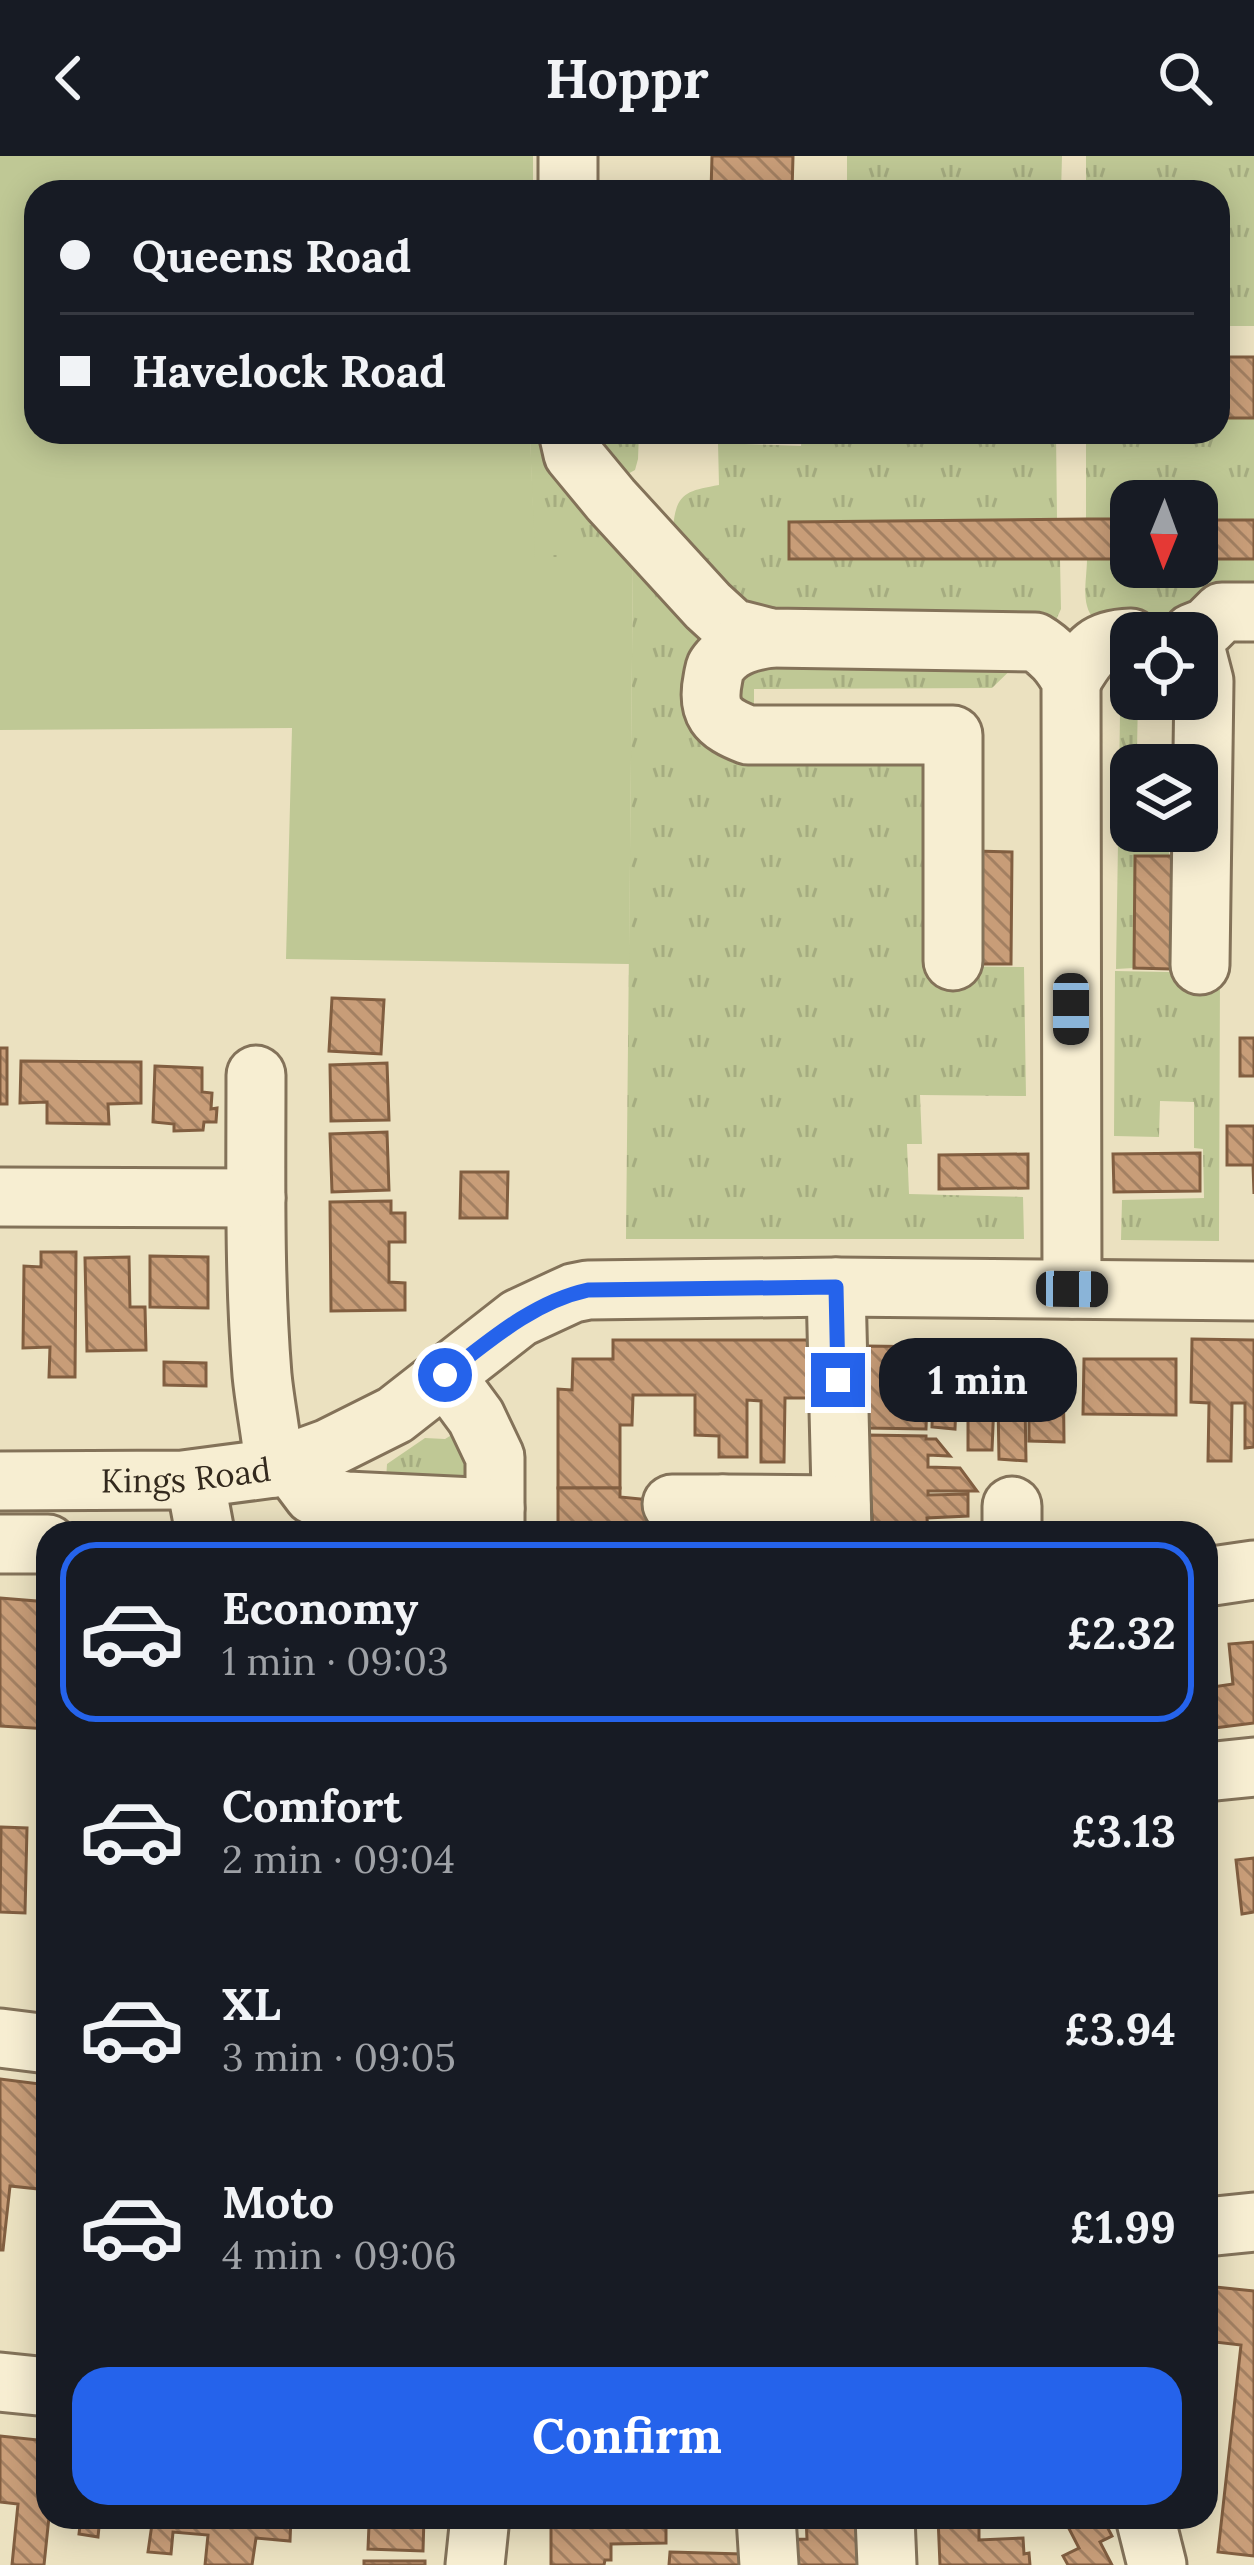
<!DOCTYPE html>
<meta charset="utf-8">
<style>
body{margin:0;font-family:Lora,serif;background:#20242c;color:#f1f3f6;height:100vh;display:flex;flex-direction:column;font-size:45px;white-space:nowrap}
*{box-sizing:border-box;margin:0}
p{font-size:39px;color:#9ea1a6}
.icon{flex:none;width:66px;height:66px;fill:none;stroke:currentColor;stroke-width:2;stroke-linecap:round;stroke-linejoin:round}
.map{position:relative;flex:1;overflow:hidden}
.sheet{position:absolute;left:36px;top:1365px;width:1182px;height:1008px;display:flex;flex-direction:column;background:#171b24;border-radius:36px;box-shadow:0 6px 30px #0003}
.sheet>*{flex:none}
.banner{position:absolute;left:24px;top:24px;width:1206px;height:264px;border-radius:36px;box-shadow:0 6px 30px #0003;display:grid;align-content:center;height:264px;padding:0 36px;background:#171b24}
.needle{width:78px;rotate:181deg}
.controls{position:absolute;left:1110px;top:324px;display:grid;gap:24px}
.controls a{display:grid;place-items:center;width:108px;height:108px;border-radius:24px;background:#171b24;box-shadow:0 6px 30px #0003;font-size:60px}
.end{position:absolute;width:54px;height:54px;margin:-27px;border:15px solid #2563eb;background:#fff;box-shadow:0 0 0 6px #fff}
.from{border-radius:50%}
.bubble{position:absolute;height:84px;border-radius:36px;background:#171b24;box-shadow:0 6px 30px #0003;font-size:39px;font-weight:800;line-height:84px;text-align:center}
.car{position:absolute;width:36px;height:72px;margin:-36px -18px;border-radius:15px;box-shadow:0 0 9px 3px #0007;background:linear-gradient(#222 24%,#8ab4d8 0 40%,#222 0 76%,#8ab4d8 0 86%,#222 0)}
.banner b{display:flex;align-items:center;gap:42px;height:114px;font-size:45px}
.banner b+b{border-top:3px solid #363941}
.banner i{width:30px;height:30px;background:#f1f3f6}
ul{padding:21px 0 0;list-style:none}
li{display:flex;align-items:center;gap:36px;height:180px;margin:0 24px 18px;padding:0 12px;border:6px solid transparent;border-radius:36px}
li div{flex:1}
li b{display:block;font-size:45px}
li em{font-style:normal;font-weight:800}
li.selected{border-color:#2563eb}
li>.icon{width:108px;height:108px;stroke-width:1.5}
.action{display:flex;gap:24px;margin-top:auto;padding:24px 36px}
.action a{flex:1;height:138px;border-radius:36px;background:#2563eb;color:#fff;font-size:48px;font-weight:800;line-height:138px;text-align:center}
header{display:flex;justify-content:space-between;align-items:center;height:156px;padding:0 36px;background:#171b24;font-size:54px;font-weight:800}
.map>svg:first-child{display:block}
.grass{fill:url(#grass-tufts)}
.green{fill:#bfc895}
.building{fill:url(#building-back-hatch);stroke:#815e40;stroke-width:3}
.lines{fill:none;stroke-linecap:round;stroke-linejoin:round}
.minor-casing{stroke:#837259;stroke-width:63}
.minor{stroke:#f7eed2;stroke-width:57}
.route{stroke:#2563eb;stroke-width:15}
.labels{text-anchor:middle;stroke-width:10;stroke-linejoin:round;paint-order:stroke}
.street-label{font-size:33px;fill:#33291d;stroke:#f3ebcf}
</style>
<header><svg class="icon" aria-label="back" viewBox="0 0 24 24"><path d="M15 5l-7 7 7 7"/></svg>Hoppr<svg class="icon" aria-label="search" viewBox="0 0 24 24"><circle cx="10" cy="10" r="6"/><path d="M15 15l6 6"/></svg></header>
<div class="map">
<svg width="1254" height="2409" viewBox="0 0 1254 2409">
<defs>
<pattern id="grass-tufts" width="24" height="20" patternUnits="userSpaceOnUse" patternTransform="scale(3)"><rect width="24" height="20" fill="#bfc895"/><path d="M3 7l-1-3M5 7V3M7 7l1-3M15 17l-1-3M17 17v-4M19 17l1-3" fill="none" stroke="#a5ac80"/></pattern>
<pattern id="building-back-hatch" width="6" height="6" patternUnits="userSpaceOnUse" patternTransform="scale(3)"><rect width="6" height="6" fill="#c89d78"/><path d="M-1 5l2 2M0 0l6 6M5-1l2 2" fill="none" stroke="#a38062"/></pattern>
</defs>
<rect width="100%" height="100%" fill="#ebe1c0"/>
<g class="grass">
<path d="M847 0H1062L1061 36H847Z"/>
<path d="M1086 0H1254V170H1218V36H1086Z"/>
<path d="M1218 262H1254V364H1197V345H1131V363H1086V276H1218Z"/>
<path d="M530 276H552L704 475 692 543 938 598V810L1024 811 1026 940 920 939 922 988H907L909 1038 1023 1041 1024 1083H626L633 402 534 401Z"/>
<path d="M584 276H639L638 303 635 314 624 320Z"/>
<path d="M802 276H1056L1057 363 790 366 789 402 1060 403 1061 453 1056 464 747 462 673 372C676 336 687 335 719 329L718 287 801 290Z"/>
<path d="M1087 403H1131V411H1197V403H1254V442L1190 464 1098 466C1079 453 1087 424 1087 403Z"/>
<path d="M1121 496H1131V543H1138L1137 593 1174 595 1173 609H1131V675H1137L1138 680 1170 681 1169 700 1135 701 1134 812 1116 813Z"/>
<path d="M766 498 1022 503 992 532 754 533V566L727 529Z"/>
<path d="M1115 815 1220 817 1219 1085 1121 1084 1122 1044 1204 1042 1203 993 1194 992V946L1160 945 1159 981 1114 980Z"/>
<path d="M455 1277 469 1310 467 1320 461 1324H386L387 1308 425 1282 445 1283Z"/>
</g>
<path class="green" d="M0 0H533V36H36V276H530L535 401H633L629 808 286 803 292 572 0 574Z"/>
<g class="building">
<path d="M712 0H793L792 36H711Z"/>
<rect x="1218" y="201" width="36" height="61"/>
<path d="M1086 363H1131V403H789V366Z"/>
<rect x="1197" y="364" width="57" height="39"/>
<path d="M974 695 1012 696 1011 808H973Z"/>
<path d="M1135 700H1172L1171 813 1134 812Z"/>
<path d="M332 842 384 844 381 898 329 895Z"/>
<rect x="1240" y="882" width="14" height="38"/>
<rect x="0" y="892" width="7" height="56"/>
<path d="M21 905 141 906V947L108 948 109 968 47 967V946L20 947Z"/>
<path d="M387 907 389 964 331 965 330 909Z"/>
<path d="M155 910 202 912V936L212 937 211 953 217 952 216 966H204L203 974 174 975V968L153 966Z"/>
<path d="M1227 970H1254V1038L1253 1009H1227Z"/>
<path d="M387 976 389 1034 332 1036 330 978Z"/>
<path d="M1200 997V1035L1114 1036 1113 998Z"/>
<path d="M1028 998V1032L939 1033V999Z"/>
<path d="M461 1016H508L507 1062H460Z"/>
<path d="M391 1045V1057H405V1086H389V1126L405 1127V1154L331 1155 330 1046Z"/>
<path d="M41 1096H76L75 1221H49L50 1191 23 1192 24 1110 41 1111Z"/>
<path d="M150 1100 208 1101V1152L150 1151Z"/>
<path d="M129 1101 130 1151H145L146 1194 87 1195 85 1102Z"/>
<path d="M1192 1183 1254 1184V1291L1245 1292V1247H1232L1231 1305H1208L1209 1247 1191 1246Z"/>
<path d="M613 1184H817V1242H785L784 1306H761V1245L747 1244V1301H719V1280L695 1279V1239H633L632 1269H620V1332H558V1233L572 1234 573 1203H613Z"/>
<path d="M866 1190 934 1191 933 1245H927L926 1273 866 1272Z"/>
<path d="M934 1191 1063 1194 1064 1286 1029 1285V1246H1025L1026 1305 999 1303 998 1247 994 1246 992 1294H968V1248L956 1247 955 1273 932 1271Z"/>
<path d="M1084 1203H1176V1259L1083 1258Z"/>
<path d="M164 1206 206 1207V1230L164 1229Z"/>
<path d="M867 1279 926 1280V1283H936L950 1300 928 1299V1311L960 1312 977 1335H928V1339L968 1338V1360L927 1362 928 1375 983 1377H873Z"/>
<path d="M558 1332H620V1341L660 1345 665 1350 664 1377H558Z"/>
<path d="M0 1442 48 1446V1573L0 1570Z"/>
<path d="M1254 1486V1567L1206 1573V1532L1233 1528 1229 1488Z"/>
<path d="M1 1671 27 1672 25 1757 0 1756Z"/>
<path d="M1254 1702V1756L1242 1758 1236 1704Z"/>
<path d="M0 1923 48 1929 46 1998H48V2034L10 2030 3 2094H0Z"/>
<path d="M1206 2130 1254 2135V2400L1218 2396 1241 2189 1206 2185Z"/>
<path d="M0 2280 48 2285 49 2361 44 2409H12L18 2348 0 2346Z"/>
<path d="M81 2361H100L98 2381 79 2378Z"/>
<path d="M153 2361H291L290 2385 256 2382 252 2409H205L208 2379 173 2376 171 2398 148 2396Z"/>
<path d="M291 2361H424L423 2395 368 2393 369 2369Z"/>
<path d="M551 2361H666V2387L611 2388V2404H605L604 2409H551Z"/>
<path d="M806 2361H858L860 2409H777L775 2384 807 2383Z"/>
<path d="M938 2361H1004L1005 2369 979 2370V2384L1023 2382 1024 2398 1029 2397 1030 2409H940Z"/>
<path d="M1063 2361H1102L1112 2380 1100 2386 1112 2409H1068L1063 2400 1079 2392Z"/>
<path d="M670 2396 742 2398V2409H669Z"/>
<rect x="364" y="2405" width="61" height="4"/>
</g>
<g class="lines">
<g class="minor-casing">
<g id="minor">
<path d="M568 36V0"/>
<path d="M568 276 573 298 611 344 708 450 732 472 771 482 1035 486C1052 496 1062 508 1071 525L1072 1133"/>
<path d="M1192 477 1207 471 1222 456H1254"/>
<path d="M771 482C752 485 733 489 720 505 714 512 715 512 713 522 706 556 717 567 748 579H953V805"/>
<path d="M1197 498 1204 525 1200 809"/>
<path d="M1071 525C1089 496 1095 483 1131 482"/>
<path d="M256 919C256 1019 254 1120 262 1219 265 1250 272 1281 274 1312"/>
<path d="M0 1041 256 1042"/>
<path d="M836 1131 842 1377"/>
<path d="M445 1219 476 1261 495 1301V1377"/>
<path d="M289 1307 313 1339 347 1345 495 1352"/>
<path d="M195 1323 205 1377"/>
<path id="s1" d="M0 1325 183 1324 274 1312 329 1292 395 1259 519 1162 573 1137 588 1134 836 1131 1254 1135"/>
<path d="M672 1348H723"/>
<path d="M1012 1350V1377"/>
<path d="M724 1377 723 1348 841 1349"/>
<path d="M0 1388H48"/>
<path d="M1206 1421 1254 1414"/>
<path d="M1206 1616 1254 1611"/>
<path d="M0 1882 48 1888"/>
<path d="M1206 2071 1254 2066"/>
<path d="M0 2226 48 2231"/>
<path d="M766 2361 769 2409"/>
<path d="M885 2361 887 2409"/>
<path d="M1145 2361 1157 2409"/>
<path d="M475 2409 480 2361"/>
</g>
</g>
<use href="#minor" class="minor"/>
</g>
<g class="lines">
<path class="route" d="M445 1219C489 1185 533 1146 588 1134L836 1131 838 1224"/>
</g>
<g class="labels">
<g class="street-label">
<text dy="12" stroke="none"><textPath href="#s1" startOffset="186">Kings Road</textPath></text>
</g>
</g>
</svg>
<div class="controls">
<a><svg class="needle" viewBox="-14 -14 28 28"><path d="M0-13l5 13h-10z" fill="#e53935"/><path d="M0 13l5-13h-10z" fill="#9ea1a6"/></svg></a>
<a><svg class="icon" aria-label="locate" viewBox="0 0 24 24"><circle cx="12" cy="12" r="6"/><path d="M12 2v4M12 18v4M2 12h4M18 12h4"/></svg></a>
<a><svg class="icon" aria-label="layers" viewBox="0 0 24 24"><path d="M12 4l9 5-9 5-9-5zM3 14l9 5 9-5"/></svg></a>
</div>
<i class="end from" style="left:445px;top:1219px"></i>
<i class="end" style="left:838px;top:1224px"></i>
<div class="bubble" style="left:879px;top:1182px;width:198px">1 min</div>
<i class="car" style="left:1071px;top:853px;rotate:180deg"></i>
<i class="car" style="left:1072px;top:1133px;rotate:91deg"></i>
<div class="banner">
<b><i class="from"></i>Queens Road</b>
<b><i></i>Havelock Road</b>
</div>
<section class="sheet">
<ul>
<li class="selected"><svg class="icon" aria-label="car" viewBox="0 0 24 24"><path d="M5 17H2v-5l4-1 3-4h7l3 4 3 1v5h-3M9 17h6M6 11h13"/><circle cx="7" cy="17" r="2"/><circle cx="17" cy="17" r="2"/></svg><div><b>Economy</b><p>1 min · 09:03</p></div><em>£2.32</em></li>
<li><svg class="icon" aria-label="car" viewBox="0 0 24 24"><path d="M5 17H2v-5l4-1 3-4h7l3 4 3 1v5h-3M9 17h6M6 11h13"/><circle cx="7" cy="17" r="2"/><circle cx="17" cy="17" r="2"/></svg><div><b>Comfort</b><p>2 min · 09:04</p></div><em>£3.13</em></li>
<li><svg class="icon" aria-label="car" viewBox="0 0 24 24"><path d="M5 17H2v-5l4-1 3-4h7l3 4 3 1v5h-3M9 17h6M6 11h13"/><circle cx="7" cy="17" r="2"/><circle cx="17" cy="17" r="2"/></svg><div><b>XL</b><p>3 min · 09:05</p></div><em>£3.94</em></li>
<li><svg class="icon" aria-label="car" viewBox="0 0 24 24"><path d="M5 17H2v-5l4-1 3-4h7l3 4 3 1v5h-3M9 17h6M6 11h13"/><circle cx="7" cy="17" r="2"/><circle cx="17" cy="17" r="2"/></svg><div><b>Moto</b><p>4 min · 09:06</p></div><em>£1.99</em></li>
</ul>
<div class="action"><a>Confirm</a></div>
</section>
</div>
